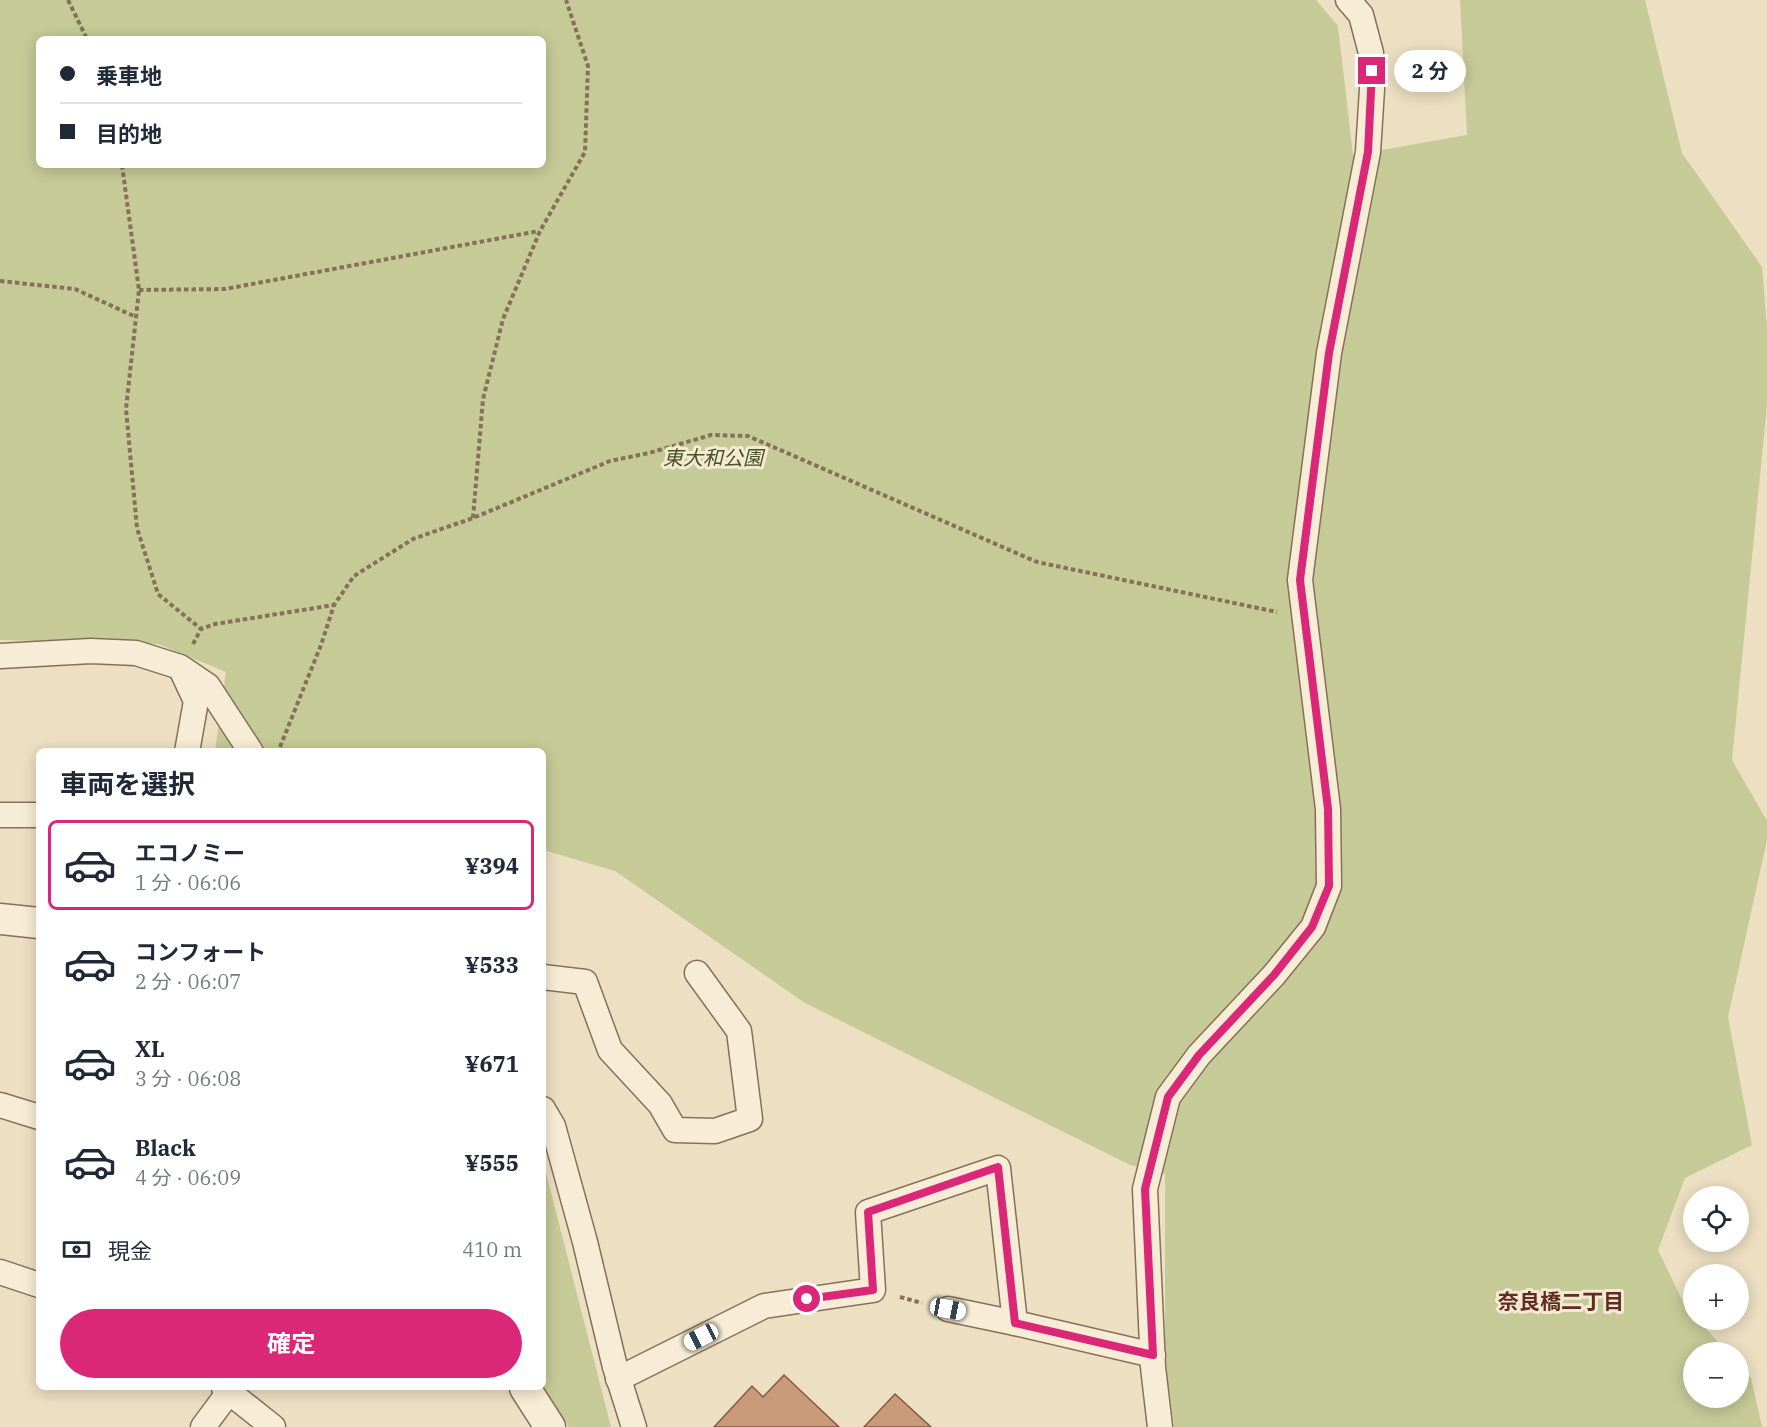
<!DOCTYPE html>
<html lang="ja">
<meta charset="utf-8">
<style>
body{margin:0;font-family:"IBM Plex Serif","Noto Sans JP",serif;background:#f2f2f3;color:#1f2937;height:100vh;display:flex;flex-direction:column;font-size:22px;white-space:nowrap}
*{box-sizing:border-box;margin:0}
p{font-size:20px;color:#747a83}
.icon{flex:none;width:33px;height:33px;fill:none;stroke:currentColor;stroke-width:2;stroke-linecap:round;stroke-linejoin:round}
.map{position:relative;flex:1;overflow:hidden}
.sheet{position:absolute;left:36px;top:748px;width:510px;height:642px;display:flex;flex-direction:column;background:#fff;border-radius:9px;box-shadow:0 3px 15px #0003}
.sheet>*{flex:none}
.hud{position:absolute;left:36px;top:36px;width:510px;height:132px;border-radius:9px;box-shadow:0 3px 15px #0003;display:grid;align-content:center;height:132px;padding:0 24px;background:#fff}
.controls{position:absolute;left:1683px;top:1186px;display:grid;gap:12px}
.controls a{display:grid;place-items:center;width:66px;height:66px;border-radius:50%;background:#fff;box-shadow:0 3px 15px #0003;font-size:30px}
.end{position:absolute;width:27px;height:27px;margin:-14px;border:8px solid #db2777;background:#fff;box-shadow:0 0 0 3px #fff}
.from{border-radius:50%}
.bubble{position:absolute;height:42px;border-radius:21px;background:#fff;box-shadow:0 3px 15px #0003;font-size:20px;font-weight:700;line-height:42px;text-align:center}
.car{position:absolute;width:18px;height:36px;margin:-18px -9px;border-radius:8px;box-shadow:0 0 4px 2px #0007;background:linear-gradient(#fff 24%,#345 0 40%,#fff 0 76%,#345 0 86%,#fff 0)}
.hud b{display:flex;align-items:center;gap:21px;height:57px;font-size:22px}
.hud b+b{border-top:2px solid #e0e1e3}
.hud i{width:15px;height:15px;background:#1f2937}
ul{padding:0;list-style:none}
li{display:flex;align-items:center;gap:18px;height:90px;margin:0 12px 9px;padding:0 12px;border:3px solid transparent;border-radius:9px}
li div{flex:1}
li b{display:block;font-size:22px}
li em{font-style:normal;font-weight:700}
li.selected{border-color:#db2777}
li>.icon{width:54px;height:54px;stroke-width:1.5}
h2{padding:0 24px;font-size:27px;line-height:72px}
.pay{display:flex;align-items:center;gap:15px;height:66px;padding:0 24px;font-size:22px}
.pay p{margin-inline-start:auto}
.button{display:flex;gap:12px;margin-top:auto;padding:12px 24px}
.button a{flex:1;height:69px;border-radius:36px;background:#db2777;color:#fff;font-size:24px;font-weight:700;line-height:69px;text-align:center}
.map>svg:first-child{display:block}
.green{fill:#c5ca97;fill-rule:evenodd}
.building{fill:#c99979;stroke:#845a41;stroke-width:1.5}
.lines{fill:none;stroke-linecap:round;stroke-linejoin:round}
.minor-casing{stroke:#86705a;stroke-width:27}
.tertiary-casing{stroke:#86705a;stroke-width:33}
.path{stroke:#86705a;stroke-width:4;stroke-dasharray:4.5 3;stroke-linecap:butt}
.minor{stroke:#f7ecd5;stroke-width:24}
.tertiary{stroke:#f7ecd5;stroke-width:30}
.route{stroke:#db2777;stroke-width:8}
.labels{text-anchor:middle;stroke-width:6;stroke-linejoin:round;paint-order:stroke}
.park-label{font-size:20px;font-style:italic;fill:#475225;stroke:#f4e9d2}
.neighbourhood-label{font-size:21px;font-weight:bold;fill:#612b1f;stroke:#f4e9d2}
</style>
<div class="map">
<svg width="1767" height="1427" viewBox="0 0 1767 1427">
<rect width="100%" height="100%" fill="#ecdfc2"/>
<g class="green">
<path d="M0 0H1316L1338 26 1353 155 1467 135 1460 0H1645L1682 153 1762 267 1767 327V405L1732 760 1767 821V840L1728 1017 1752 1145 1685 1178 1658 1250 1685 1306 1693 1316 1694 1320H1698L1728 1353H1694V1398H1738L1739 1365 1751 1378 1762 1427H1174L1165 1360V1174L1130 1165 805 1003 615 871 543 850V752L215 751 226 672 158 644 0 640ZM39 39H543V165H39Z"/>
<path d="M543 1161 611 1427H569L543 1386Z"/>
</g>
<g class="building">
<path d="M784 1375 839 1427H714L752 1386 763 1397Z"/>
<path d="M895 1394 931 1427H864Z"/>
</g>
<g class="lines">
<g class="minor-casing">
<g id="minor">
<path d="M0 656 91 651 136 653 180 667 208 686 251 752"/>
<path d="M181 669 196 701 187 752"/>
<path d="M0 815H39"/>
<path d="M543 977 585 982 610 1050 660 1104 675 1130 715 1131 750 1119 739 1031 697 973"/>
<path d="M0 1105 39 1117"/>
<path d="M543 1109 553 1126 585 1242 615 1367 634 1427"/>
<path d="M0 1272 39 1285"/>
<path d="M948 1309 1015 1323"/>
<path d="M618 1379 764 1306 873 1290 868 1212 998 1168 1015 1323 1153 1355"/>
<path d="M224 1388 273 1427"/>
<path d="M203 1427 232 1388"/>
<path d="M1160 1427 1153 1367 1145 1189 1168 1097 1199 1055 1274 975 1313 927 1329 886 1328 809 1300 580 1329 353 1368 152 1372 89 1371 53 1361 15 1348 0"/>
</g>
</g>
<g class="tertiary-casing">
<g id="tertiary">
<path d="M0 919 39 923"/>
<path d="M525 1388 550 1427"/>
</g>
</g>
<g class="path">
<path d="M68 0 87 39"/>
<path d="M122 165 139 290 126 409 137 528 158 594 201 629"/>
<path d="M0 281 75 289 136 317"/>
<path d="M139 290 225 289 539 231"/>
<path d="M473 518 483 399 503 319 540 231 585 152 588 66 566 0"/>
<path d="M193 644 201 629 215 624 334 605"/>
<path d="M280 747 321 645 334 605 354 576 413 539 473 518 610 461 649 453 711 435 748 436 1037 562 1277 612"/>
<path d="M900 1297 922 1303"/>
</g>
<use href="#minor" class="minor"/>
<use href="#tertiary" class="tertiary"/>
</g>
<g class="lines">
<path class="route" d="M807 1299 873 1290 868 1212 998 1167 1015 1323 1153 1355 1145 1189 1168 1097 1199 1055 1274 975 1312 927 1329 886 1328 809 1300 580 1329 353 1368 152 1372 71"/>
</g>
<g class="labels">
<g class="park-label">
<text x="713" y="465">東大和公園</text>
</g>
<g class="neighbourhood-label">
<text x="1561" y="1309">奈良橋二丁目</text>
</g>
</g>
</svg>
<div class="controls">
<a><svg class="icon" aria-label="locate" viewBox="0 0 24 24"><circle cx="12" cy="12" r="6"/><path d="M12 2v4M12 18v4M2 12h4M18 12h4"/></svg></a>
<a>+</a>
<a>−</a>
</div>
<i class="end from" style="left:807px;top:1299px"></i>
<i class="end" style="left:1372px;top:71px"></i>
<div class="bubble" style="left:1394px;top:50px;width:72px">2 分</div>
<i class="car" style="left:948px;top:1309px;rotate:101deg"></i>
<i class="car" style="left:701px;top:1337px;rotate:243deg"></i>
<div class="hud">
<b><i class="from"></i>乗車地</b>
<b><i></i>目的地</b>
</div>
<section class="sheet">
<h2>車両を選択</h2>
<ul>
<li class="selected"><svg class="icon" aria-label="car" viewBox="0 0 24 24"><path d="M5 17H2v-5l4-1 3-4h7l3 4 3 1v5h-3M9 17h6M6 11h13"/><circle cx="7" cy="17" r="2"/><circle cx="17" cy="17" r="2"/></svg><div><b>エコノミー</b><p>1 分 · 06:06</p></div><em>¥394</em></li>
<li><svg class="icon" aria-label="car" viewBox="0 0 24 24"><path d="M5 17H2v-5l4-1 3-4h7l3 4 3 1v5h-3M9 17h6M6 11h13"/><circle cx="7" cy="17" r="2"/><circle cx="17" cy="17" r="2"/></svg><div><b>コンフォート</b><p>2 分 · 06:07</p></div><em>¥533</em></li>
<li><svg class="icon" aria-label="car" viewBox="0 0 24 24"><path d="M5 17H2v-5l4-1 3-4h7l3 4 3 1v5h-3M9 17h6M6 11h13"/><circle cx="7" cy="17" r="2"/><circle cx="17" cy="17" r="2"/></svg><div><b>XL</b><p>3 分 · 06:08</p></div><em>¥671</em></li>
<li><svg class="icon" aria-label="car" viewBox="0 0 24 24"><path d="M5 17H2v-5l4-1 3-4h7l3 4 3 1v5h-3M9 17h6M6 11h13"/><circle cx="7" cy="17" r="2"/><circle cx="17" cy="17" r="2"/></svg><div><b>Black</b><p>4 分 · 06:09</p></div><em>¥555</em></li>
</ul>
<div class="pay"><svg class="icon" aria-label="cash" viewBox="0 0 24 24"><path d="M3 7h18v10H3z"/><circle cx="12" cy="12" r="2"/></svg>現金<p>410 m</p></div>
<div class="button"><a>確定</a></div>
</section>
</div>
